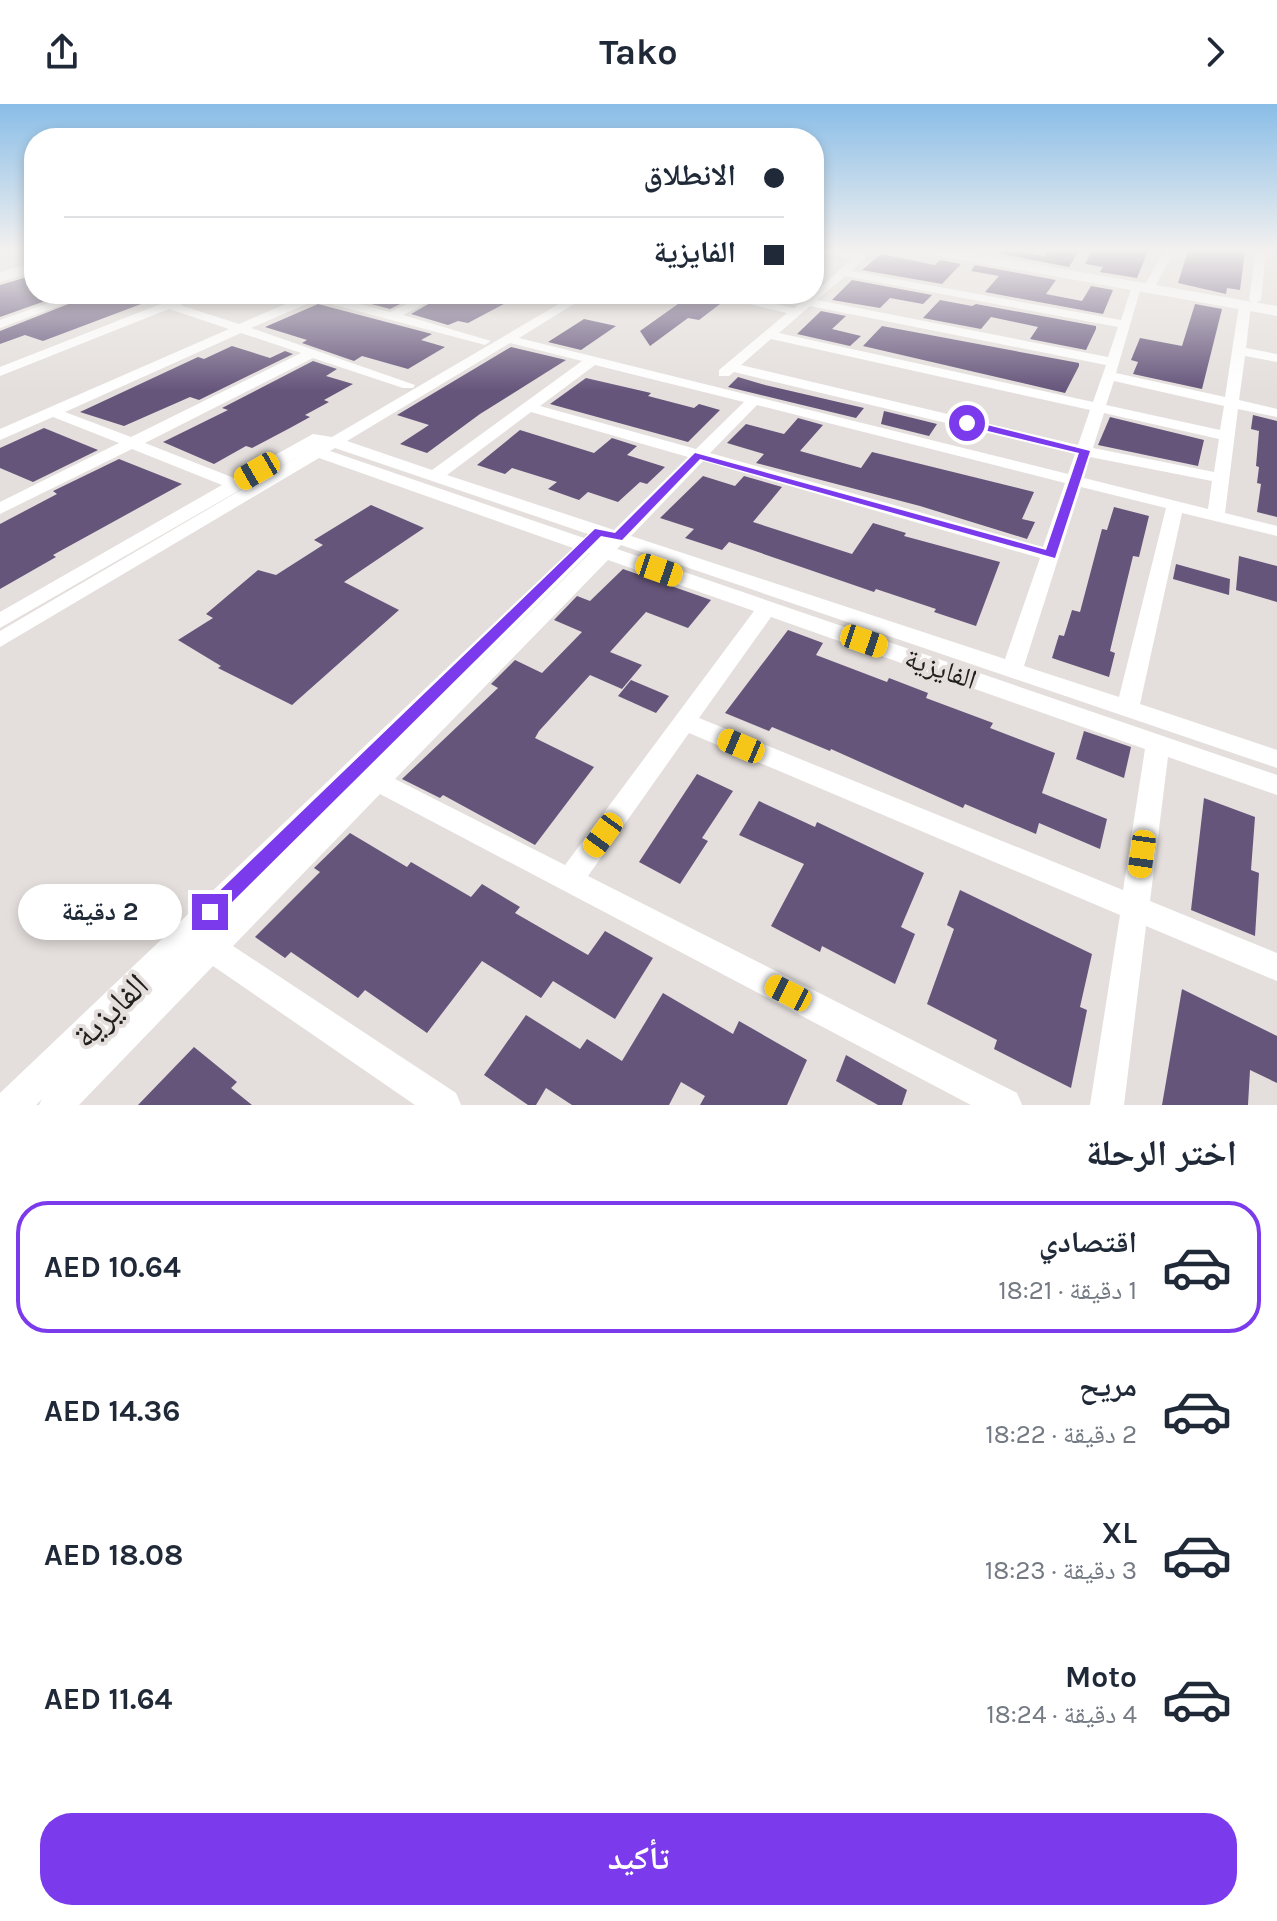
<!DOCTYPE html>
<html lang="ar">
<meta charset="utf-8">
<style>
body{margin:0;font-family:Karla,"Noto Naskh Arabic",sans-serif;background:#f6f6f7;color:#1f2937;direction:rtl;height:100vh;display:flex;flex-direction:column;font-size:30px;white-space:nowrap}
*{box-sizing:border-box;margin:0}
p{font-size:26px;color:#747a83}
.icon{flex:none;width:44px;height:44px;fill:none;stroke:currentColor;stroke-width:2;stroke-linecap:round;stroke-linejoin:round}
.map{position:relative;height:1001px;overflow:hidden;direction:ltr}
.sheet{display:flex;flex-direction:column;background:#fff;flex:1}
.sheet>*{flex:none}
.guide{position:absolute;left:24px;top:24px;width:800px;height:176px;border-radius:32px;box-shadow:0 4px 12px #0003;direction:rtl;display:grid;align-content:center;height:176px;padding:0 40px;background:#fff}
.end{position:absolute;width:36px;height:36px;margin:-18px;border:10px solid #7c3aed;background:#fff;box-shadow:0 0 0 4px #fff}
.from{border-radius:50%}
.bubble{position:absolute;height:56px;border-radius:28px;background:#fff;box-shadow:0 4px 12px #0003;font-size:26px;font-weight:700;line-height:56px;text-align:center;direction:rtl}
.car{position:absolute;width:24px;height:48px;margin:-24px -12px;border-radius:10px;box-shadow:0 0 6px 2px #0007;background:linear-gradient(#f5c518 24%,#345 0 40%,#f5c518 0 76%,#345 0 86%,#f5c518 0)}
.guide b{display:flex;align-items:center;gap:28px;height:76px;font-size:30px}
.guide b+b{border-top:2px solid #e0e1e3}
.guide i{width:20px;height:20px;background:#1f2937}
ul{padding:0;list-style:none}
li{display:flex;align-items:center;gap:24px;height:132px;margin:0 16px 12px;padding:0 24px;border:4px solid transparent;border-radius:32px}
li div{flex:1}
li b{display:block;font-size:30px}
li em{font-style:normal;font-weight:700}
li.selected{border-color:#7c3aed}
li>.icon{width:72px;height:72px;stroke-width:1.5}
h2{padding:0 40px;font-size:36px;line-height:96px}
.cta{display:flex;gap:16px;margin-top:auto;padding:16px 40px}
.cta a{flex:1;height:92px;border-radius:32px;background:#7c3aed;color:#fff;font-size:32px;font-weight:700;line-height:92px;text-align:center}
header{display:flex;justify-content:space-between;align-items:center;height:104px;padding:0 40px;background:#fff;font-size:36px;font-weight:700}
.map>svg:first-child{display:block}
.building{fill:#65557b}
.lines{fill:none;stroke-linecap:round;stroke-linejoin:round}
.street{fill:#fff;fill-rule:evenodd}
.secondary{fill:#fff;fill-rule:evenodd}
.route{fill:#7c3aed}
.labels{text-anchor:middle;stroke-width:8;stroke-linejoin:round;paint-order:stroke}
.street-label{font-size:28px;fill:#21201f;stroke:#e4dfdc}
.near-street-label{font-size:34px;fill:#21201f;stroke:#e4dfdc}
</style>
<header><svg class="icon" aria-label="forward" viewBox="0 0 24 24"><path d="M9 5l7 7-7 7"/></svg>Tako<svg class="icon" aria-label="share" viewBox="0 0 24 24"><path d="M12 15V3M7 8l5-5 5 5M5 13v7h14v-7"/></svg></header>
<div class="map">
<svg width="1277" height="1001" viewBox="0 0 1277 1001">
<rect width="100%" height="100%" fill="#e4dfdc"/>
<g class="building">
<path d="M987 147H1016L1045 152 1049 147H1079L1069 163Z"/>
<path d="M1092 147H1148L1137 174 1100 168 1103 163 1085 160Z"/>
<path d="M1188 147H1245L1240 186 1227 184 1226 190 1178 179Z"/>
<path d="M881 150 935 161 940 156 961 160 942 180 862 166Z"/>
<path d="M975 161 1056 176 1046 190 1082 197 1091 182 1113 186 1103 210 985 188 999 172 971 167Z"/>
<path d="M34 171V190H65L0 213V181Z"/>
<path d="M852 176 932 191 923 200 890 194 880 204 832 196Z"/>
<path d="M94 190 165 191 43 237 25 231 0 240V227Z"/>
<path d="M340 190H421L390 205 338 191Z"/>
<path d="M446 190H523L468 219 458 217 448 221 411 210Z"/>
<path d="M692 190H705L724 197 699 216 688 214 650 242 640 227Z"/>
<path d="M940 196 972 202 976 200 1096 222V225L1086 246 1030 235 1038 223 991 213 981 225 923 214Z"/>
<path d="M318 200 432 230 421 236 445 243 408 265 362 252 354 257 302 239 307 236 265 223Z"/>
<path d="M1195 200 1222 205 1202 285 1133 270 1138 258 1131 256 1140 234 1182 242Z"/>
<path d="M821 207 846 212 832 225 861 232 850 242 797 230Z"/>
<path d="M584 215 616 222 581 246 548 238Z"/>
<path d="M882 222 1079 259V262L1065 289 863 242Z"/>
<path d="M232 242 270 254 285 247 293 250 199 296 190 293 124 322 80 308 198 253 204 255Z"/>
<path d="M511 243 566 256 480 310 427 349 400 340 429 321 397 311Z"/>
<path d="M313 257 337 265 326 272 353 280 324 296 329 298 305 311 310 313 290 324 252 344 246 342 214 360 163 338 228 306 222 304Z"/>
<path d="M738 273 765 281 864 304 856 314 728 283Z"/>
<path d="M586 274 651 289 648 292 694 304 699 300 720 306 688 338 550 300Z"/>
<path d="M884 307 925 317 937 320 929 332 881 320Z"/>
<path d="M1253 311 1277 317V413L1257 408 1261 380 1257 379 1259 363 1256 362 1259 327 1251 325Z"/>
<path d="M1110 313 1204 336 1198 362 1098 341Z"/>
<path d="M798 314 823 321 800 347 861 364 872 348 1034 388 1022 415 1035 418 1027 435 920 402 756 359 764 350 727 339 746 320 784 330Z"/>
<path d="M44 324 98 346 33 378 0 364V344Z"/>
<path d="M520 326 594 349 612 334 637 342 627 351 665 363 647 380 640 378 618 398 588 388 579 396 548 385 557 378 512 364 505 370 477 361Z"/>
<path d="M119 355 182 380 53 451 56 453 0 485V420L57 390 53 387Z"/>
<path d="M703 372 735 382 744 372 782 383 753 418 852 450 873 419 906 429 904 432 1000 458 976 522 934 508 936 505 876 485 874 488 729 438 722 446 685 434 694 425 660 414Z"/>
<path d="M371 401 424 424 344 478 399 506 292 601 218 564 221 562 178 536 213 514 206 510 258 466 276 471 323 441 314 436Z"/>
<path d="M1114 403 1149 412 1139 453 1133 452 1110 547 1115 549 1109 573 1052 554 1059 531 1064 532 1072 506 1080 508 1102 425 1107 426Z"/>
<path d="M1239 452 1277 462V498L1236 486Z"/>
<path d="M1176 460 1230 475 1229 491 1173 475Z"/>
<path d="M623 465 711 496 688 524 646 508 610 548 642 561 622 585 590 571 539 627 535 634 594 663 535 741 443 691 440 694 402 675 498 584 491 580 515 556 542 569 582 528 554 516 577 492 590 497Z"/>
<path d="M788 526 823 539 816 551 887 578 889 574 928 589 926 594 993 619 990 624 1055 649 1042 689 1107 715 1100 745 1039 719 1036 730 965 700 963 704 831 645 830 647 772 623 769 627 725 609Z"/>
<path d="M631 576 669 592 656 609 618 592Z"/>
<path d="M1084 627 1131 643 1124 674 1076 655Z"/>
<path d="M697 670 733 687 702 734 708 737 680 780 639 758Z"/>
<path d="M1204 694 1255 713 1251 766 1259 769 1255 832 1191 806Z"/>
<path d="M759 697 815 723 817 718 924 769 901 823 915 830 895 880 822 842 820 848 771 822 804 760 739 731Z"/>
<path d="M350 729 407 763 411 758 471 793 482 780 520 803 515 809 588 851 605 827 653 854 615 915 553 877 541 894 482 857 427 929 365 886 358 894 291 848 285 854 255 833 320 768 314 764Z"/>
<path d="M960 786 1092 850 1080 903 1087 906 1071 984 994 945 997 936 927 900 954 825 947 821Z"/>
<path d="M1182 885 1277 932V979L1250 966 1248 1001H1162Z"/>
<path d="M663 889 733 930 739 917 807 956 787 1001H700L705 992 681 978 669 1001H572L546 984 536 1001H528L484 971 526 911 580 945 587 935 622 957Z"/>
<path d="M194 943 237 978 231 984 252 1001H138Z"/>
<path d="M846 951 907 986 902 1001H878L836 977Z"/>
</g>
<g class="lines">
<g class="street">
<path d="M817 147 858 150 873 147 851 167 1121 216 1132 182 1142 180 1116 269 1225 293 1239 201 1245 197 1251 201 1246 244 1277 250V258L1245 252 1239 296 1277 305V313L1238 305 1225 409 1277 422V432L1182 409 1140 600 1277 646V664L621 441 617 445 1277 671V691L1168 653 1150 797 1277 849V877L1146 822 1124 1001H1090L1120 811 689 629 588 772 1017 989 1022 1001H971L380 690 233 842 456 989 461 1001H415L213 862 79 1001H39L42 995 36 1001H0V989L573 444 319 354 0 543V527L304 349 0 524V508L222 381 132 345 0 410V398L119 339 53 313 0 336V325L229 225 169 205 0 272V263L186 190H202L180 201 239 220 304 192 302 190H322L390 208 428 190H443L403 211 491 237 485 241 316 196 251 224 415 281 413 284H403L313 254 145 339 234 374 313 330 332 333 576 190H590L519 234 1068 370 1075 350 734 268 729 272H719V266L787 209 708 190H730L794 204 814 190 851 155ZM845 172 1118 223 1108 253 817 196ZM810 202 1106 261 1093 298 779 229ZM241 229 301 249 131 333 65 308ZM771 235 1090 306 1078 341 741 261ZM510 239 582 257 432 366 347 337ZM595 261 744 298 696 345 540 302ZM1114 277 1224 302 1220 326 1106 301ZM757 301 1065 379 1043 443 710 349ZM531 308 688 353 614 426 447 371ZM1104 309 1219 335 1214 368 1093 344ZM335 344 588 430 584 434 330 347ZM1090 353 1212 377 1208 405 1084 374ZM703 357 1040 454 1005 555 631 432ZM1081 383 1166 404 1119 593 1024 562ZM589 449H590L411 627ZM608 456 754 507 565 761 395 675ZM771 513 1145 645 1123 786 699 614Z"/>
<path d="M981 147 975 151 970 148V147Z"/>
<path d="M1164 147H1174L1156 181H1148L1146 179Z"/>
<path d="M1256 147H1266L1261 196 1255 200 1249 196Z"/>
<path d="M74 190H91L0 224V216Z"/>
</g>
<g class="secondary">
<path d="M927 147H960L1277 202V212L934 151Z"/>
<path d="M34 158V168L0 178V168Z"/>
</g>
</g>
<linearGradient id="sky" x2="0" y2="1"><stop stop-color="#89bde7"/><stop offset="0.51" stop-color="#f3f1ef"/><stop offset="1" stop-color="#f3f1ef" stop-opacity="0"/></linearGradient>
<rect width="1277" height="287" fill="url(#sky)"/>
<path class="route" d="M967 316 1090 347 1055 454 700 355 622 436 601 432 217 813 210 816 204 813 201 808 204 802 595 425 615 429 695 349 1046 446 1079 349 963 321Z"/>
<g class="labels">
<g class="street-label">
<text transform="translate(941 564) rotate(19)" y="10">الفايزية</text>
</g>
<g class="near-street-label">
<text transform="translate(110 906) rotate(-44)" y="12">الفايزية</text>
</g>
</g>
</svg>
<i class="end from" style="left:967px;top:319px"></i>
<i class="end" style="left:210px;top:808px"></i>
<div class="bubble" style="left:18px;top:780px;width:164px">2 دقيقة</div>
<i class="car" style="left:257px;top:367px;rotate:240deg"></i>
<i class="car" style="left:659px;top:466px;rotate:109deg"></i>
<i class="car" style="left:864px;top:537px;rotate:109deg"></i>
<i class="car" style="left:741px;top:642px;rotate:293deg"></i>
<i class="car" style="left:603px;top:731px;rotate:216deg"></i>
<i class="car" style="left:1142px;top:750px;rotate:188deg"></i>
<i class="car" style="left:788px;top:889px;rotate:297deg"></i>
<div class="guide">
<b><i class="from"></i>الانطلاق</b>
<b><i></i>الفايزية</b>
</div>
</div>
<section class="sheet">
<h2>اختر الرحلة</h2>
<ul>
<li class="selected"><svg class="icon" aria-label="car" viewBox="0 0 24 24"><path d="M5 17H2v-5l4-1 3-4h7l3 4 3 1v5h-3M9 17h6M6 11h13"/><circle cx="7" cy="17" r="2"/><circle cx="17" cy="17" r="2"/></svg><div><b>اقتصادي</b><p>1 دقيقة · 18:21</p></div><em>AED 10.64</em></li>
<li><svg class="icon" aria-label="car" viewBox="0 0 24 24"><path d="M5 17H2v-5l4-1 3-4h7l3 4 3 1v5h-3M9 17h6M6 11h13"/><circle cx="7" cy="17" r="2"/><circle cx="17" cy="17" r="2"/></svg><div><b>مريح</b><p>2 دقيقة · 18:22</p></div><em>AED 14.36</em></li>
<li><svg class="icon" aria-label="car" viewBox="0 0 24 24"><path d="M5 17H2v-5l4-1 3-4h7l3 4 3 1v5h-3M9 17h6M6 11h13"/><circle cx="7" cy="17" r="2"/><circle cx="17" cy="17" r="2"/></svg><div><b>XL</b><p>3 دقيقة · 18:23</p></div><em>AED 18.08</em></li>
<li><svg class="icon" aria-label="car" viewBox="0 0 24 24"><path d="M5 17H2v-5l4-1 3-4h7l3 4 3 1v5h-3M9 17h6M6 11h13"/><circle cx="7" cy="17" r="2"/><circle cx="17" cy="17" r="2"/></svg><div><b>Moto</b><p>4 دقيقة · 18:24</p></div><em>AED 11.64</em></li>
</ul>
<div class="cta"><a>تأكيد</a></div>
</section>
